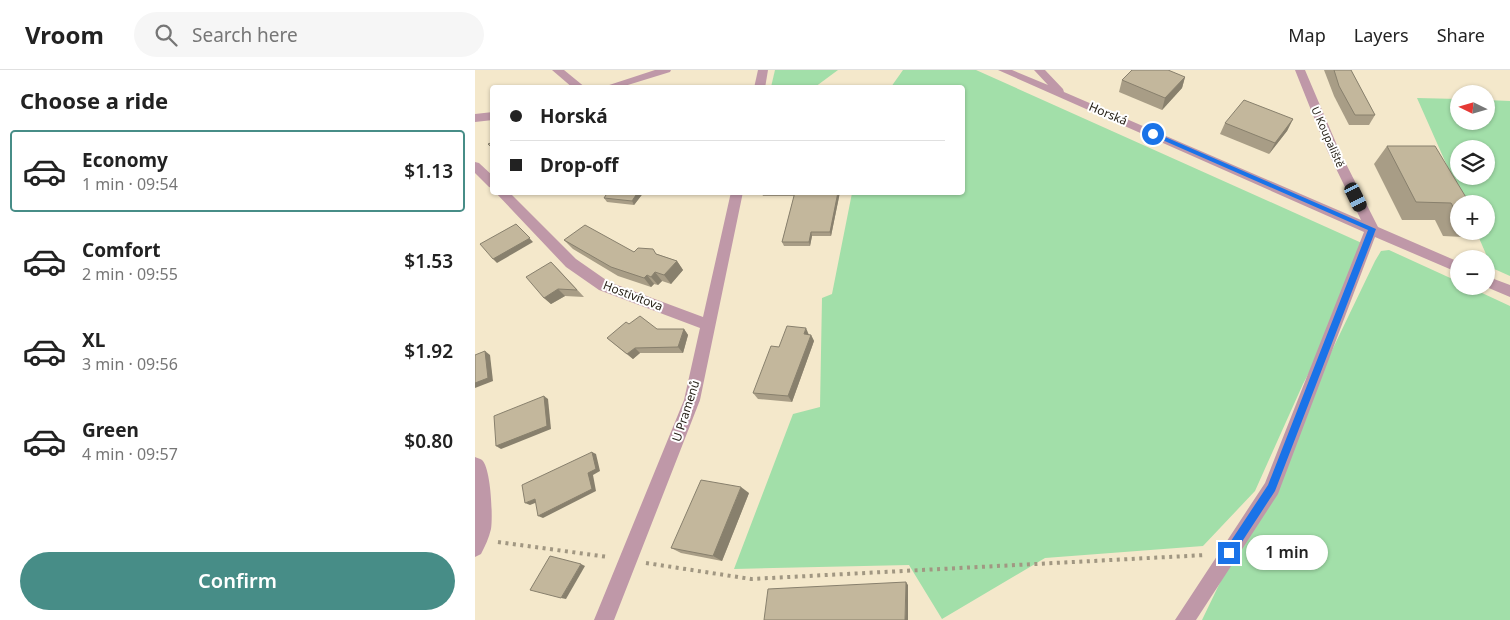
<!DOCTYPE html>
<meta charset="utf-8">
<style>
body{margin:0;font-family:"Noto Sans",sans-serif;background:#f6f6f6;color:#222;height:100vh;display:flex;flex-direction:column;font-size:19px;white-space:nowrap}
*{box-sizing:border-box;margin:0}
p{font-size:16px;color:#767676}
.icon{flex:none;width:28px;height:28px;fill:none;stroke:currentColor;stroke-width:2;stroke-linecap:round;stroke-linejoin:round}
.map{position:relative;flex:1;overflow:hidden}
.drawer{display:flex;flex-direction:column;background:#fff;width:475px}
.drawer>*{flex:none}
.banner{position:absolute;left:15px;top:15px;width:475px;height:110px;border-radius:5px;box-shadow:0 1px 4px #0004;display:grid;align-content:center;height:110px;padding:0 20px;background:#fff}
.needle{width:32px;rotate:275deg}
.buttons{position:absolute;left:975px;top:15px;display:grid;gap:10px}
.buttons a{display:grid;place-items:center;width:45px;height:45px;border-radius:50%;background:#fff;box-shadow:0 1px 4px #0004;font-size:25px}
.end{position:absolute;width:22px;height:22px;margin:-11px;border:6px solid #1a73e8;background:#fff;box-shadow:0 0 0 2px #fff}
.from{border-radius:50%}
.bubble{position:absolute;height:35px;border-radius:18px;background:#fff;box-shadow:0 1px 4px #0004;font-size:16px;font-weight:600;line-height:35px;text-align:center}
.car{position:absolute;width:15px;height:30px;margin:-15px -8px;border-radius:6px;box-shadow:0 0 4px 1px #0007;background:linear-gradient(#222 24%,#8ab4d8 0 40%,#222 0 76%,#8ab4d8 0 86%,#222 0)}
.banner b{display:flex;align-items:center;gap:18px;height:48px;font-size:19px}
.banner b+b{border-top:1px solid #e0e0e0}
.banner i{width:12px;height:12px;background:#222}
ul{padding:0;list-style:none}
li{display:flex;align-items:center;gap:15px;height:82px;margin:0 10px 8px;padding:0 10px;border:2px solid transparent;border-radius:5px}
li div{flex:1}
li b{display:block;font-size:19px}
li em{font-style:normal;font-weight:600}
li.selected{border-color:#478d87}
li>.icon{width:45px;height:45px;stroke-width:1.5}
h2{padding:0 20px;font-size:22px;line-height:60px}
.action{display:flex;gap:10px;margin-top:auto;padding:10px 20px}
.action a{flex:1;height:58px;border-radius:30px;background:#478d87;color:#fff;font-size:20px;font-weight:600;line-height:58px;text-align:center}
header{display:flex;align-items:center;gap:30px;box-sizing:border-box;height:70px;padding:0 25px;background:#fff;border-bottom:1px solid #e0e0e0}
header strong{font-size:24px}
nav{display:flex;gap:28px;margin-inline-start:auto;font-size:18px}
.search{width:350px;height:45px;background:#f6f6f6;display:flex;align-items:center;gap:12px;box-sizing:border-box;padding:0 18px;border-radius:28px;color:#767676;font-size:19px}
main{display:flex;flex:1;min-height:0}
.map>svg:first-child{display:block}
.green{fill:#a2dfa9;fill-rule:evenodd}
.lines{fill:none;stroke-linecap:round;stroke-linejoin:round}
.path{stroke:#a19782;stroke-width:4;stroke-dasharray:3 4.5;stroke-linecap:butt}
.street{fill:#bf98a8;fill-rule:evenodd}
.wall{fill:#a89d86}
.shaded-wall{fill:#88806d}
.building{fill:#c3b79c;stroke:#88806d}
.route{fill:#1a73e8}
.labels{text-anchor:middle;stroke-width:4;stroke-linejoin:round;paint-order:stroke}
.far-street-label{font-size:11px;fill:#282319;stroke:#fff}
.street-label{font-size:12px;fill:#282319;stroke:#fff}
</style>
<header>
<strong>Vroom</strong>
<div class="search"><svg class="icon" aria-label="search" viewBox="0 0 24 24"><circle cx="10" cy="10" r="6"/><path d="M15 15l6 6"/></svg>Search here</div>
<nav><a>Map</a><a>Layers</a><a>Share</a></nav>
</header>
<main>
<section class="drawer">
<h2>Choose a ride</h2>
<ul>
<li class="selected"><svg class="icon" aria-label="car" viewBox="0 0 24 24"><path d="M5 17H2v-5l4-1 3-4h7l3 4 3 1v5h-3M9 17h6M6 11h13"/><circle cx="7" cy="17" r="2"/><circle cx="17" cy="17" r="2"/></svg><div><b>Economy</b><p>1 min · 09:54</p></div><em>$1.13</em></li>
<li><svg class="icon" aria-label="car" viewBox="0 0 24 24"><path d="M5 17H2v-5l4-1 3-4h7l3 4 3 1v5h-3M9 17h6M6 11h13"/><circle cx="7" cy="17" r="2"/><circle cx="17" cy="17" r="2"/></svg><div><b>Comfort</b><p>2 min · 09:55</p></div><em>$1.53</em></li>
<li><svg class="icon" aria-label="car" viewBox="0 0 24 24"><path d="M5 17H2v-5l4-1 3-4h7l3 4 3 1v5h-3M9 17h6M6 11h13"/><circle cx="7" cy="17" r="2"/><circle cx="17" cy="17" r="2"/></svg><div><b>XL</b><p>3 min · 09:56</p></div><em>$1.92</em></li>
<li><svg class="icon" aria-label="car" viewBox="0 0 24 24"><path d="M5 17H2v-5l4-1 3-4h7l3 4 3 1v5h-3M9 17h6M6 11h13"/><circle cx="7" cy="17" r="2"/><circle cx="17" cy="17" r="2"/></svg><div><b>Green</b><p>4 min · 09:57</p></div><em>$0.80</em></li>
</ul>
<div class="action"><a>Confirm</a></div>
</section>
<div class="map">
<svg width="1035" height="550" viewBox="0 0 1035 550">
<rect width="100%" height="100%" fill="#f4e8cb"/>
<g class="green">
<path d="M300 0H363L340 17H296Z"/>
<path d="M428 0H501L889 174 873 229 828 314 780 421 728 476 570 488 467 549 434 495 259 499 318 344 345 337 347 228 357 224 377 123 488 122V18L416 17Z"/>
<path d="M942 28 984 29V51H1011V30L1035 31V206L1017 198 1001 161H1011V134H989ZM984 79H1011V106H984Z"/>
<path d="M914 180 984 212V216H992L1035 236V550H727L900 191 906 181Z"/>
</g>
<g class="lines">
<g class="path">
<path d="M23 472 133 487"/>
<path d="M171 493 276 509 731 485"/>
</g>
<g class="street">
<path d="M77 0H89L111 18H98Z"/>
<path d="M180 0H196L195 2 143 18H125Z"/>
<path d="M283 0H293L290 18H279Z"/>
<path d="M523 0H537L573 15 559 0H570L588 19 589 22 886 150 852 80 820 0H830L864 80 903 157 984 192V203L900 167 803 424 721 550H700L790 413 889 162Z"/>
<path d="M18 42V50L0 52V44Z"/>
<path d="M0 92 4 93 18 106V118L14 117 0 103Z"/>
<path d="M20 122H34L101 189 134 212 228 247 256 122H268L225 330 139 550H119L209 330 225 258 124 220 91 197Z"/>
<path d="M1011 206 1035 215V227L1009 216H1011Z"/>
<path d="M0 387C2 388 6 389 7 390 16 398 18 447 16 459 14 468 10 476 6 484L0 487Z"/>
</g>
</g>
<g class="wall">
<path d="M849 0H876L900 45 894 55H874L859 26Z"/>
<path d="M710 7 707 18 687 40 644 22 647 10Z"/>
<path d="M818 49 812 61 794 84 745 64 750 53Z"/>
<path d="M912 76 984 134V161H993L988 167 968 166 960 150H927L899 94Z"/>
<path d="M133 122H169L159 135 132 132 129 128Z"/>
<path d="M286 122H365L356 166H337L335 176H309L307 172 319 126H288Z"/>
<path d="M89 170 159 182 182 184 202 191 208 200 196 214 187 211 183 215 179 214 176 217 143 206 98 179Z"/>
<path d="M76 192 83 199 109 227 90 226 76 234 69 228Z"/>
<path d="M154 254 182 259H209L213 265 208 283H165L158 289 132 268Z"/>
<path d="M334 265H336L339 271 317 332 283 329 278 323 304 277Z"/>
<path d="M274 423 247 491 206 483 196 478Z"/>
</g>
<g class="shaded-wall">
<path d="M710 7 707 18 687 40 690 28Z"/>
<path d="M818 49 812 61 794 84 800 73Z"/>
<path d="M163 122H169L159 135 157 131Z"/>
<path d="M363 122H365L356 166 355 162Z"/>
<path d="M41 154 58 172 22 193 18 189Z"/>
<path d="M336 162 337 166 335 176 334 172Z"/>
<path d="M202 191 208 200 196 214 189 205Z"/>
<path d="M180 202 187 211 183 215 176 207Z"/>
<path d="M172 205 179 214 176 217 169 208Z"/>
<path d="M83 219 90 226 76 234 69 228Z"/>
<path d="M331 258 334 265 329 264Z"/>
<path d="M209 259 213 265 208 283 203 277Z"/>
<path d="M336 265 339 271 317 332 313 326Z"/>
<path d="M160 278 165 283 158 289 152 284Z"/>
<path d="M10 281 15 285 18 311 0 318V313Z"/>
<path d="M69 326 73 329 76 359 26 379 21 376Z"/>
<path d="M117 382 121 384 125 401 118 405 121 421 68 448 63 446 113 403Z"/>
<path d="M266 417 274 423 247 491 238 486Z"/>
<path d="M60 429 65 431 55 435 50 433Z"/>
<path d="M106 494 110 496 91 529 86 528Z"/>
<path d="M431 512 433 515V550H430Z"/>
</g>
<g class="building">
<path d="M657 0H693L710 7 690 28 647 10Z"/>
<path d="M859 0H876L900 45H880L864 16Z"/>
<path d="M769 30 818 49 800 73 750 53Z"/>
<path d="M18 72V79L13 74Z"/>
<path d="M912 76H960L995 134H984V147L976 133 941 132Z"/>
<path d="M133 122H163L157 131 129 128Z"/>
<path d="M320 122H363L355 162H336L334 172H307Z"/>
<path d="M41 154 55 168 18 189 5 174Z"/>
<path d="M110 155 159 182 163 178 178 179 181 184 202 191 189 205 180 202 176 207 172 205 169 208 136 197 89 170Z"/>
<path d="M76 192 102 220 83 219 69 228 51 207Z"/>
<path d="M165 246 182 259H209L203 277 160 278 152 284 132 268 151 252 154 254Z"/>
<path d="M312 256 331 258 329 264 336 265 313 326 278 323 296 276 304 277Z"/>
<path d="M10 281 13 308 0 313V285Z"/>
<path d="M69 326 72 356 21 376 19 346Z"/>
<path d="M117 382 121 399 113 403 117 419 63 446 60 429 50 433 47 415Z"/>
<path d="M226 410 266 417 238 486 196 478Z"/>
<path d="M75 486 106 494 86 528 55 520Z"/>
<path d="M431 512 430 550H289L293 519Z"/>
</g>
<path class="route" d="M676 63H681L901 159 800 421 757 487 754 488 750 487V480L793 415 893 160 676 65Z"/>
<g class="labels">
<g class="far-street-label">
<text transform="translate(853 67) rotate(66)" y="4">U Koupaliště</text>
</g>
<g class="street-label">
<text transform="translate(633 44) rotate(23)" y="4">Horská</text>
<text transform="translate(158 226) rotate(21)" y="4">Hostivítova</text>
<text transform="translate(211 341) rotate(-72)" y="4">U Pramenů</text>
</g>
</g>
</svg>
<div class="buttons">
<a><svg class="needle" viewBox="-14 -14 28 28"><path d="M0-13l5 13h-10z" fill="#e53935"/><path d="M0 13l5-13h-10z" fill="#767676"/></svg></a>
<a><svg class="icon" aria-label="layers" viewBox="0 0 24 24"><path d="M12 4l9 5-9 5-9-5zM3 14l9 5 9-5"/></svg></a>
<a>+</a>
<a>−</a>
</div>
<i class="end from" style="left:678px;top:64px"></i>
<i class="end" style="left:754px;top:483px"></i>
<div class="bubble" style="left:771px;top:465px;width:82px">1 min</div>
<i class="car" style="left:881px;top:127px;rotate:154deg"></i>
<div class="banner">
<b><i class="from"></i>Horská</b>
<b><i></i>Drop-off</b>
</div>
</div>
</main>
